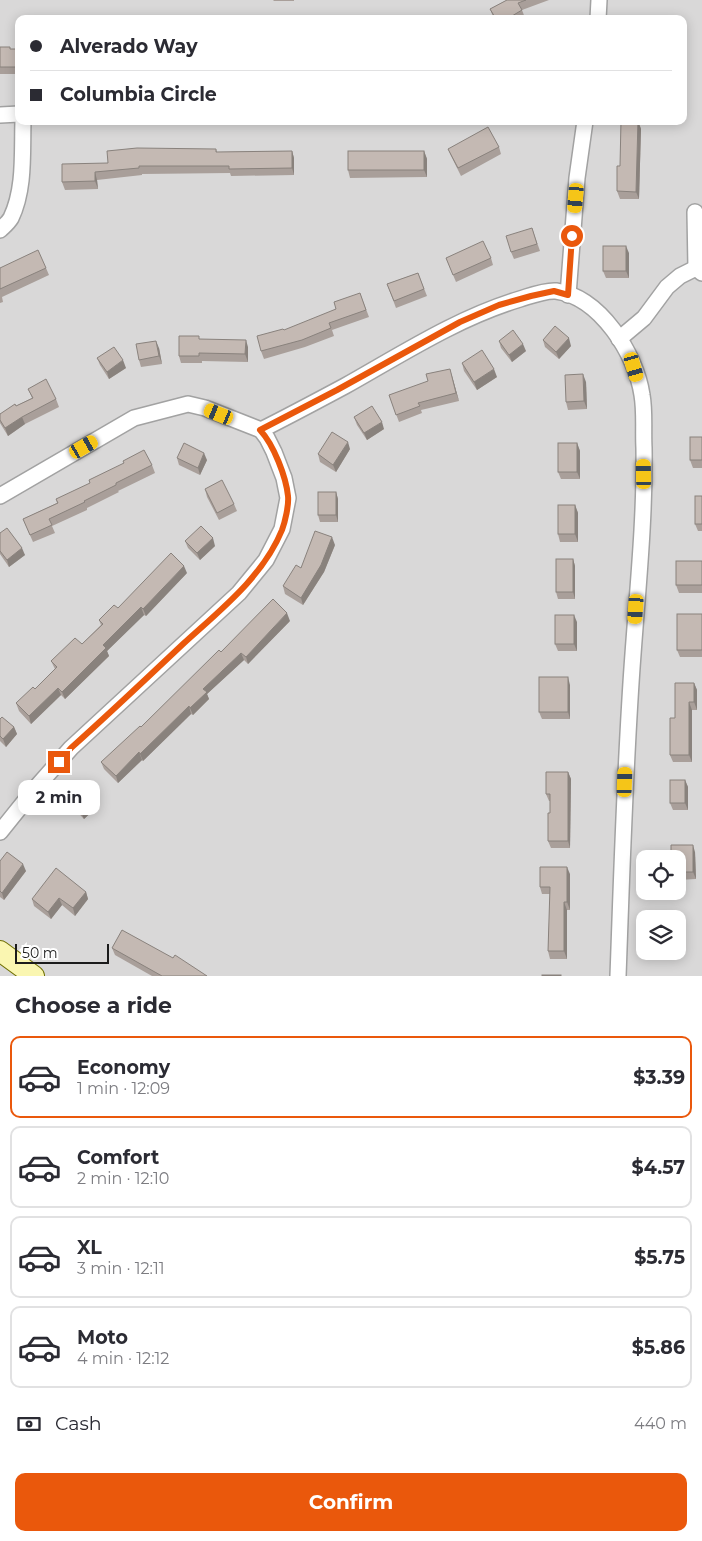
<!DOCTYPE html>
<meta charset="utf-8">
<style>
body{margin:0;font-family:Montserrat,sans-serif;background:#f2f2f3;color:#2b2b33;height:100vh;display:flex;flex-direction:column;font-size:19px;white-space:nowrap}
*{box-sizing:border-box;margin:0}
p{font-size:16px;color:#7c7c81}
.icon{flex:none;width:28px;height:28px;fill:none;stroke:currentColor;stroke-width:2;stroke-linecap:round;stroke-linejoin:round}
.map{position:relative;height:976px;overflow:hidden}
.drawer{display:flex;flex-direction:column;background:#fff;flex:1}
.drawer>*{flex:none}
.top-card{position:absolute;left:15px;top:15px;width:672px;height:110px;border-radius:10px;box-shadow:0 2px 12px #0003;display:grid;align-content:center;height:110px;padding:0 15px;background:#fff}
.tools{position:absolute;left:636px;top:850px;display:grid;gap:10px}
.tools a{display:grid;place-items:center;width:50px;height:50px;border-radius:10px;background:#fff;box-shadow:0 2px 12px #0003;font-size:25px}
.scale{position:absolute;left:15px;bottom:12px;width:94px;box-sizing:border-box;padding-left:5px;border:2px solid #1b1b1b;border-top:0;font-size:14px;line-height:18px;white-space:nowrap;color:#1b1b1b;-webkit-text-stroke:4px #fff;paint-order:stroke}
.end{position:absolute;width:22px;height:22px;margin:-11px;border:6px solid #ea580c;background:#fff;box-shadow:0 0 0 2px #fff}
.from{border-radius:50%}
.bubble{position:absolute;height:35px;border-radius:10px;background:#fff;box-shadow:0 2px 12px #0003;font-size:16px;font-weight:700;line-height:35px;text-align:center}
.car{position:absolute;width:15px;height:30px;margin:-15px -8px;border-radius:6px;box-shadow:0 0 4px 1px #0007;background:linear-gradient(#f5c518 24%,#345 0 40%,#f5c518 0 76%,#345 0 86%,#f5c518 0)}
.top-card b{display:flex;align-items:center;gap:18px;height:48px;font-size:19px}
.top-card b+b{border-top:1px solid #e1e1e2}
.top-card i{width:12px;height:12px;background:#2b2b33}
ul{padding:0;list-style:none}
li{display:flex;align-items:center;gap:15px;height:82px;margin:0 10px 8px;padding:0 5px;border:2px solid #e1e1e2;border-radius:10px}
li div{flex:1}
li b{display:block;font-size:19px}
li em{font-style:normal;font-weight:700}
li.current{border-color:#ea580c}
li>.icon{width:45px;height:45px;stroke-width:1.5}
h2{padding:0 15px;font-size:22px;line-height:60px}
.pay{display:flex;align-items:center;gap:12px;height:55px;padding:0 15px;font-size:19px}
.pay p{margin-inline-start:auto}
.button{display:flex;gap:10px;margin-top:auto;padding:10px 15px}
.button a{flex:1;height:58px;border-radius:10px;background:#ea580c;color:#fff;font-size:20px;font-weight:700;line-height:58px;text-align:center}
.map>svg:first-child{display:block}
.residential{fill:#d9d8d8;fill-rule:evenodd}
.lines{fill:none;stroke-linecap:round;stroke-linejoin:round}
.street-casing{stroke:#a2a2a2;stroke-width:18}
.secondary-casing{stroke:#707003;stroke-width:22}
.street{stroke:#fff;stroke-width:15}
.secondary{stroke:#faf6b1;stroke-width:20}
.wall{fill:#a99f9a}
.shaded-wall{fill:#89827d}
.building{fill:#c4b9b3;stroke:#89827d}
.route{stroke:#ea580c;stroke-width:6}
</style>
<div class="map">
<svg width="702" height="976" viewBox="0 0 702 976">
<rect width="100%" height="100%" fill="#ede7e0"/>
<path class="residential" d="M0 0H702V976H0ZM19 19H684V121H19ZM645 859H678V891H645ZM645 919H678V951H645Z"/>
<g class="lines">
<g class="street-casing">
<g id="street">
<path d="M598 19 599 0"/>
<path d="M0 115 19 114"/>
<path d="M695 212 696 268"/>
<path d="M0 230C4 226 8 223 11 218 25 189 22 153 23 121"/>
<path d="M568 295 577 178 585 121"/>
<path d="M619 339 644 318 667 287 680 276 696 268 702 273"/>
<path d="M261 430C289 416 317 401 345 386 402 354 457 318 520 299 530 296 545 290 556 291 600 297 636 354 642 395 645 412 643 431 644 448 645 517 638 585 633 654 625 761 622 868 618 976"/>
<path d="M0 496 134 418 188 404 205 408 261 430 267 438 274 452 284 478 288 498 282 529 266 560 239 593 71 748 33 791 0 832"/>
</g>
</g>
<g class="secondary-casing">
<path id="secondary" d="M0 951 34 976"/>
</g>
<use href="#street" class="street"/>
<use href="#secondary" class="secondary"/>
</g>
<g class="wall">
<path d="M273 0H294V1H274Z"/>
<path d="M507 0H549L522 10 525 18 523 19H494L490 9Z"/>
<path d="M0 47 10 49H19V74H0Z"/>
<path d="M638 121 641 129 639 199H620L617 191 620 166Z"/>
<path d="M499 147 501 154 461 176 451 156 448 149Z"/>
<path d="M216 149 217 152 292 151 294 158V175L231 176 230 173 142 174V175L97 180 98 189 65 190 62 182 108 163Z"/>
<path d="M424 151 427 159V177L350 178 348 170Z"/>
<path d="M532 228 540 251 514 259 511 252Z"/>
<path d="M629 253V278H606L603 271Z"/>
<path d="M446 258H491L493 265 456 282Z"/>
<path d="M0 268H46L49 275 2 297 3 302 0 303Z"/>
<path d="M418 273 427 296 396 308 387 284Z"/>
<path d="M360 293 369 317 332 330 334 336 305 347 264 359 261 351 336 309Z"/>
<path d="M200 339 248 347V362L202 361V363H181L179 356Z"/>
<path d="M543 340 571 346 559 359 545 347Z"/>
<path d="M499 341 526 351 512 362 501 348Z"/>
<path d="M159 348 162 364 141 367 139 360Z"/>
<path d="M97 358 126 368 109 379 100 365Z"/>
<path d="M462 363 497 377 477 390 464 371Z"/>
<path d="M452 376 459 401 421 410 422 413 399 422 389 395Z"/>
<path d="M586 382 587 409 568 410 566 402Z"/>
<path d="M28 389 56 399 59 407 25 424 8 436 0 423V414L32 398Z"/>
<path d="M354 417 384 429 367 440 357 425Z"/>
<path d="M702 437V468H693L690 460Z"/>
<path d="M577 443 580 451V479H561L558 472Z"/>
<path d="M350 449 336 472 320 462 318 454Z"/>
<path d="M177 458 207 460 200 475 179 465Z"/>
<path d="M152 465 155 473 118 491 119 492 87 508V510L52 526 55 533 33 542 23 519 57 503 56 499Z"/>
<path d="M205 489 234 504 237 511 219 520 207 497Z"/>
<path d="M336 492 338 499V522H320L318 515Z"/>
<path d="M702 496V531H698L695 524Z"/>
<path d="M575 505 578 513V542H560L558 534Z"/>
<path d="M0 533 25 555 9 567 0 554Z"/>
<path d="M185 541 215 546 200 560 188 548Z"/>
<path d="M335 545 324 572 303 605 285 594 283 586 301 568Z"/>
<path d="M573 559 575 566V599H558L556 592Z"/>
<path d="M702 561V593H679L676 585Z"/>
<path d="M187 573 146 616 144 615 107 651 109 656 65 699 61 695 31 724 19 711 16 703 35 689 55 669 51 661 82 644 101 625 99 620 118 608Z"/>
<path d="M702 614V657H680L677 650Z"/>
<path d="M290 621 248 664 244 660 207 694 209 699 193 715 191 714 143 761 142 760 118 783 104 769 101 762 141 727 221 652Z"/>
<path d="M577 622V651H558L555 644Z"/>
<path d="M694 683 697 690V710H692V762H673L670 755 675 718Z"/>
<path d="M570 685V719H542L539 712Z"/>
<path d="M0 719 14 727 17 734 6 747 0 741Z"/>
<path d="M568 772 571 779 570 848H551L548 841 550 813V801H549L546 794Z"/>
<path d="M685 780 688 787V810H673L670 803Z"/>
<path d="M66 795 97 798 99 805 84 819 69 803Z"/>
<path d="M695 852 696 879 678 880V859Z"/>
<path d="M0 861 26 871 4 900 0 897Z"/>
<path d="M570 874V910H567V959H550L548 951 550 894H542L540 887Z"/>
<path d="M86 892 88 899 75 916 62 905 51 919 34 906 32 899Z"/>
<path d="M112 948 207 976H152L115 955Z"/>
</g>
<g class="shaded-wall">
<path d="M638 121 641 129 639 199 636 192Z"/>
<path d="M292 151 294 158V175L292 168Z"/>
<path d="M424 151 427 159V177L424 170Z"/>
<path d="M95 172 97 180 98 189 95 181Z"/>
<path d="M626 246 629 253V278L626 271Z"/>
<path d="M569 338 571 346 559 359 556 352Z"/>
<path d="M246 340 248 347V362L245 354Z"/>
<path d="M156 341 159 348 162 364 159 356Z"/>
<path d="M523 344 526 351 512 362 509 355Z"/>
<path d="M123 360 126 368 109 379 107 372Z"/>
<path d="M450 369 452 376 459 401 456 393Z"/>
<path d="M494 369 497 377 477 390 474 382Z"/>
<path d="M583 374 586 382 587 409 584 401Z"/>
<path d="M22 417 25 424 8 436 5 428Z"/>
<path d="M382 422 384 429 367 440 364 433Z"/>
<path d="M348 442 350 449 336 472 333 465Z"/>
<path d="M577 443 580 451V479L577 472Z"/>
<path d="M204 453 207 460 200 475 198 468Z"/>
<path d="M336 492 338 499V522L336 515Z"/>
<path d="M575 505 578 513V542L575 534Z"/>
<path d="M332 537 335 545 324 572 303 605 301 598Z"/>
<path d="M213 538 215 546 200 560 197 553Z"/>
<path d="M22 548 25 555 9 567 7 560Z"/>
<path d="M573 559 575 566V599L573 592Z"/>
<path d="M184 566 187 573 146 616 143 609Z"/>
<path d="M141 607 144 615 107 651 109 656 65 699 62 692 103 645Z"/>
<path d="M287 613 290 621 248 664 246 657Z"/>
<path d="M574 615 577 622V651L574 644Z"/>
<path d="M241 653 244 660 207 694 209 699 193 715 190 708 203 689Z"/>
<path d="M568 677 570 685V719L568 712Z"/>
<path d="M694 683 697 690V710L694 702Z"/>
<path d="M58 688 61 695 31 724 29 716Z"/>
<path d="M689 702 692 710V762L689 755Z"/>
<path d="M189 706 191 714 143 761 140 754Z"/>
<path d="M14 727 17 734 6 747 3 739Z"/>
<path d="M139 752 142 760 118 783 116 776Z"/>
<path d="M568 772 571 779 570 848 568 841Z"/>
<path d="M685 780 688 787V810L685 803Z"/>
<path d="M97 798 99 805 84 819 81 812Z"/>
<path d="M693 845 695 852 696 879 693 872Z"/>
<path d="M23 864 26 871 4 900 2 893Z"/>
<path d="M567 867 570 874V910L567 902Z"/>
<path d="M86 892 88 899 75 916 73 908Z"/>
<path d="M59 898 62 905 51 919 48 912Z"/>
<path d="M564 902 567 910V959L564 951Z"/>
</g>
<g class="building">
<path d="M507 0H526L518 3 522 10 507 19H496L490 9Z"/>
<path d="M654 16 664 19H653Z"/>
<path d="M0 47H10V49H19V67H0Z"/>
<path d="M621 121H638L636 192 617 191V166H620Z"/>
<path d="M488 127 499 147 458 168 448 149Z"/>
<path d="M137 148 216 149V152L292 151V168L229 169V166H139V168L95 172V181L62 182V164L108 163 107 151Z"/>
<rect x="348" y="151" width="76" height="19"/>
<path d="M532 228 537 244 511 252 506 236Z"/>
<path d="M483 241 491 258 453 275 446 258Z"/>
<rect x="603" y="246" width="23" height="25"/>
<path d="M38 250 46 268 0 289V268Z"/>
<path d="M418 273 424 289 394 301 387 284Z"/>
<path d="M360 293 366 310 329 323 331 328 302 340 261 351 257 336 283 329 284 330 336 309 334 302Z"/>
<path d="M555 326 569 338 556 352 543 340Z"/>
<path d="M513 330 523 344 509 355 499 341Z"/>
<path d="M179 336H199V339L246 340 245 354 199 353V356H179Z"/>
<path d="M156 341 159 356 139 360 136 344Z"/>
<path d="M114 347 123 360 107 372 97 358Z"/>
<path d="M482 350 494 369 474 382 462 363Z"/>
<path d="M450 369 456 393 418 403 420 406 396 415 389 395 428 381 426 374Z"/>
<path d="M583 374 584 401 566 402 565 375Z"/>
<path d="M46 379 56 399 22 417 5 428 0 420V414L15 404 16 406 33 398 28 389Z"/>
<path d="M372 406 382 422 364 433 354 417Z"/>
<path d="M332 432 348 442 333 465 318 454Z"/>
<rect x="690" y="437" width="12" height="23"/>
<path d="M184 443 204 453 198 468 177 458Z"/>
<rect x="558" y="443" width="19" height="29"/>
<path d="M144 450 152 465 116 483V485L84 501 85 502 49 519 52 525 30 535 23 519 58 503 56 499 90 483 89 480 124 463 123 461Z"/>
<path d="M222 480 234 504 217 513 205 489Z"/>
<rect x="318" y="492" width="18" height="23"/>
<rect x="695" y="496" width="7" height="28"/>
<rect x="558" y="505" width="17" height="29"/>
<path d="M201 526 213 538 197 553 185 541Z"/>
<path d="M7 528 22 548 7 560 0 551V533Z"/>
<path d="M315 531 332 537 321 565 301 598 283 586 296 565 301 568Z"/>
<path d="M171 553 184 566 143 609 141 607 103 645 106 648 62 692 58 688 29 716 16 703 33 687 35 689 57 667 51 661 75 638 82 644 103 624 99 620 114 605 118 608Z"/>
<rect x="556" y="559" width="17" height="33"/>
<rect x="676" y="561" width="26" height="24"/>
<path d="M273 599 287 613 246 657 241 653 203 689 207 692 190 708 189 706 140 754 139 752 116 776 101 762 140 726 141 727 219 650 221 652Z"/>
<rect x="677" y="614" width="25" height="36"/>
<rect x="555" y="615" width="19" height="29"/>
<rect x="539" y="677" width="29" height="35"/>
<path d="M675 683H694V702H689V755H670V718H675Z"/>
<path d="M2 717 14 727 3 739 0 736V719Z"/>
<path d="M546 772H568V841H548V813H550V794H546Z"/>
<rect x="670" y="780" width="15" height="23"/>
<path d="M82 781 97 798 81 812 66 795Z"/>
<path d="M671 845H693V872H678V859H671Z"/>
<path d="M7 852 23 864 2 893 0 891V861Z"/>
<path d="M540 867H567V902H564V951H548L550 887H540Z"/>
<path d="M56 868 86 892 73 908 59 898 48 912 32 899Z"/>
<path d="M122 930 173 958 175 955 207 976H162L112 948Z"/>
<rect x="542" y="975" width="19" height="1"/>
</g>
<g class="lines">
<path class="route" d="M59 762 71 748C109 714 146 679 183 644 219 611 263 577 282 530 285 522 289 505 288 496 286 477 274 445 260 430L337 390 460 322 499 305 531 296 554 291 568 295 572 236"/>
</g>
</svg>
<div class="tools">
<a><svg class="icon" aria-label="locate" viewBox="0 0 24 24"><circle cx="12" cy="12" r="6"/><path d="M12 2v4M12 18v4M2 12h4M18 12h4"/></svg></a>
<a><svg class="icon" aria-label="layers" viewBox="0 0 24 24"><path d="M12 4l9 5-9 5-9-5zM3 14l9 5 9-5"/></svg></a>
</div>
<div class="scale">50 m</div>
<i class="end from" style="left:572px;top:236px"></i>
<i class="end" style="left:59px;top:762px"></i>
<div class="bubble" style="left:18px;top:780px;width:82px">2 min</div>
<i class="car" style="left:576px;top:198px;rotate:185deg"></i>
<i class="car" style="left:634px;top:367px;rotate:164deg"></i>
<i class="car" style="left:219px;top:414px;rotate:292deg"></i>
<i class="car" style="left:84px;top:447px;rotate:60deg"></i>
<i class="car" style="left:644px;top:474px;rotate:359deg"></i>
<i class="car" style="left:636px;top:609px;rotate:184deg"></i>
<i class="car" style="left:625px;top:782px;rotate:2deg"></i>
<div class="top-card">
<b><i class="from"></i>Alverado Way</b>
<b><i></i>Columbia Circle</b>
</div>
</div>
<section class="drawer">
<h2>Choose a ride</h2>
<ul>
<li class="current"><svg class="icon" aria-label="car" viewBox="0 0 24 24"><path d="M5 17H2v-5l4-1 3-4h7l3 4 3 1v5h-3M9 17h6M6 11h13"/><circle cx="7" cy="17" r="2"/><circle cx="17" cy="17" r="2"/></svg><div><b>Economy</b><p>1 min · 12:09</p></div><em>$3.39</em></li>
<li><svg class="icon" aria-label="car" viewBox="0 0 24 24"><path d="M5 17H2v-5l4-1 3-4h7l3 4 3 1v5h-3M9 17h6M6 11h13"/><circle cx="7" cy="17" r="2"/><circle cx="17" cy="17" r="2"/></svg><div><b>Comfort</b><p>2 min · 12:10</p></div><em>$4.57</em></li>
<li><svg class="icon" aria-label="car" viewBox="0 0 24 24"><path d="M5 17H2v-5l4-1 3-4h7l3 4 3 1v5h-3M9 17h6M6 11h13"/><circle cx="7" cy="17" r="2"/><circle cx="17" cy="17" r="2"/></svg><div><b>XL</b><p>3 min · 12:11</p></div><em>$5.75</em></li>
<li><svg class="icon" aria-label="car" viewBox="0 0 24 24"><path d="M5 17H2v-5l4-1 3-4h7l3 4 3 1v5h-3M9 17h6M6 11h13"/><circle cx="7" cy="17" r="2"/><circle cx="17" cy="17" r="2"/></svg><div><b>Moto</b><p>4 min · 12:12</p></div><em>$5.86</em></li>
</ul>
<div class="pay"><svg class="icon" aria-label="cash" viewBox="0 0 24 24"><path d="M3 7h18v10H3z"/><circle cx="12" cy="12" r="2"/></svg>Cash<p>440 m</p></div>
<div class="button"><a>Confirm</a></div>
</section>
